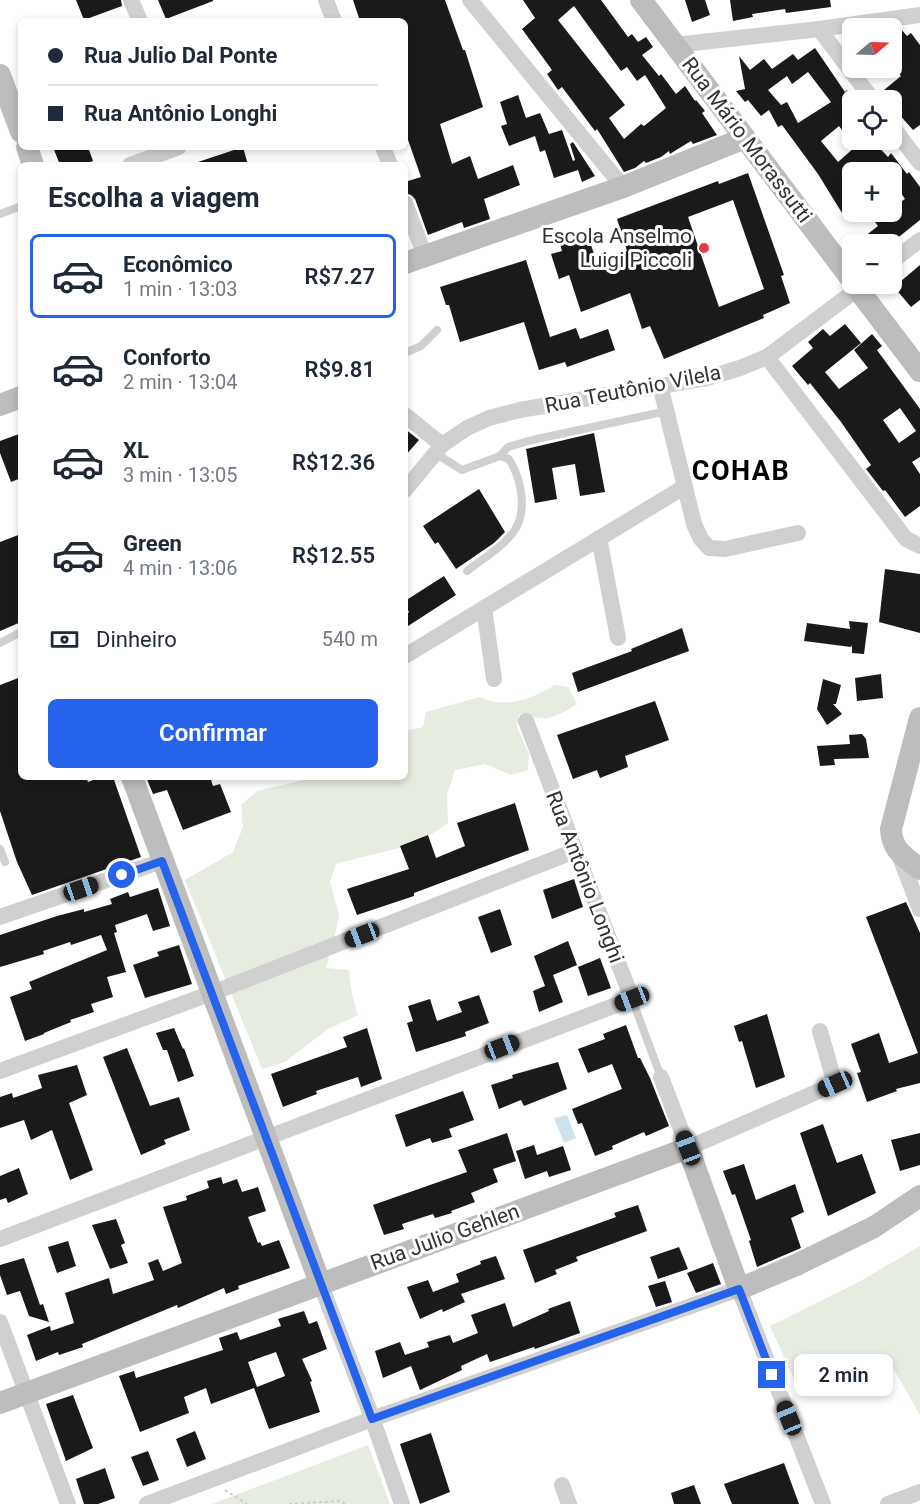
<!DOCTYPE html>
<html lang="pt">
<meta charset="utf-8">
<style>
body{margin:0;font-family:Roboto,sans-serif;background:#f6f6f7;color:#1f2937;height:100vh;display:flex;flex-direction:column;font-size:22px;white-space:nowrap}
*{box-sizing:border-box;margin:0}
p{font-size:20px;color:#747a83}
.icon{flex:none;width:33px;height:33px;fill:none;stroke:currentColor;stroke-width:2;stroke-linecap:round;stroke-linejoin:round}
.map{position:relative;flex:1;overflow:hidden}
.panel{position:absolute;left:18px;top:162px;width:390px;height:618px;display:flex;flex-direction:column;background:#fff;border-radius:9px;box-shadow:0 3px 9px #0003}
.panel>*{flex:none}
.hud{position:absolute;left:18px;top:18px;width:390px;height:132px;border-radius:9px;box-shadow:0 3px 9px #0003;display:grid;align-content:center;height:132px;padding:0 30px;background:#fff}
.needle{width:39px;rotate:71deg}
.buttons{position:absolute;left:842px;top:18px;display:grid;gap:12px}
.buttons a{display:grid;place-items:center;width:60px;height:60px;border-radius:9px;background:#fff;box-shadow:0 3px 9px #0003;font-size:30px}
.end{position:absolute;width:27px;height:27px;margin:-14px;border:8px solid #2563eb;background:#fff;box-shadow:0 0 0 3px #fff}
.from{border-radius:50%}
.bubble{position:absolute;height:42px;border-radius:9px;background:#fff;box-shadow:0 3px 9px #0003;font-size:20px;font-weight:600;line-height:42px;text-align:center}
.car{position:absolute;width:18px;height:36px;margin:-18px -9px;border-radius:8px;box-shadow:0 0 4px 2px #0007;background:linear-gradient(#222 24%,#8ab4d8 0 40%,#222 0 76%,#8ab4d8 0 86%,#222 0)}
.hud b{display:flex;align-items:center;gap:21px;height:57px;font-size:22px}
.hud b+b{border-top:2px solid #e0e1e3}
.hud i{width:15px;height:15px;background:#1f2937}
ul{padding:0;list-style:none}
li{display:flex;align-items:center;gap:18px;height:84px;margin:0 12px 9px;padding:0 18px;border:3px solid transparent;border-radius:9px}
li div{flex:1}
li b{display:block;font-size:22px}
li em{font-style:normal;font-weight:600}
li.on{border-color:#2563eb}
li>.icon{width:54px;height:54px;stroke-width:1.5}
h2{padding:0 30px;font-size:27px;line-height:72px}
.pay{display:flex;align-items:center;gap:15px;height:66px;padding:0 30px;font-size:22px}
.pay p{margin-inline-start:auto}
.cta{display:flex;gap:12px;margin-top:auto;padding:12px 30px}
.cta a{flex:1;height:69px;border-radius:9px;background:#2563eb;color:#fff;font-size:24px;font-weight:600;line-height:69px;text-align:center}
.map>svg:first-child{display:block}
.green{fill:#e6ecdf}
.water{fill:#cfe2ee}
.building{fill:#1a1a1a;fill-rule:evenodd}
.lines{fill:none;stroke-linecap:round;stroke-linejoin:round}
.path{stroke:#cdcdcd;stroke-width:2;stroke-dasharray:3 3;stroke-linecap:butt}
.lane{stroke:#d0d0d0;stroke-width:8}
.street{stroke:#d0d0d0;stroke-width:16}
.secondary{stroke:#bdbdbd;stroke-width:22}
.route{stroke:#2563eb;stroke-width:8}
.poi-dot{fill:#e63946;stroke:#fff;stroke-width:2}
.labels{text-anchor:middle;stroke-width:6;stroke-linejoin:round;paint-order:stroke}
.street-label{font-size:21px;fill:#333;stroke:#fff}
.poi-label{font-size:21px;fill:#333;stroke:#fff;text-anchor:end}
.district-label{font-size:27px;font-weight:bold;letter-spacing:1.5px;fill:#000;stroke:#fff}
</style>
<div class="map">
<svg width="920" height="1504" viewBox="0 0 920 1504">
<rect width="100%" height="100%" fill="#fff"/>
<g class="green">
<path d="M555 685 568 687 577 704C551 720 548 721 519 714L517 727 529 754 528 770 511 775 485 764 455 770 447 795 448 823C414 850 376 852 336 864L330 882 339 915 333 945 326 968 349 970 352 994 358 1015 328 1029 285 1062 262 1069 185 880 233 852 243 827 241 805 257 791 316 777H405V731L423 727 426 712 480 697C504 710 534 698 555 685Z"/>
<path d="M920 1246V1415L888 1359 799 1390 770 1326 857 1283Z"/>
<path d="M368 1445 390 1504H212Z"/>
</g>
<path class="water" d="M567 1115 576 1138 564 1143 554 1118Z"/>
<g class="building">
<path d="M76 0H121L122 6 84 20Z"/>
<path d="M158 0H213V1L166 19Z"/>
<path d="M353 0H445L463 50H465L483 107 440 124 452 164 470 156 478 179 513 165 520 185 484 199 490 219 464 228 462 222 428 235 415 199 411 195 405 193V182L421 177 407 137 405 138V21H360Z"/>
<path d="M523 0H601L628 37 632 34 638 42 646 37 653 47 642 55 659 76 661 74 676 94 685 86 695 101 696 100 705 111 702 113 717 135 693 144 691 141 673 152 670 154 669 151 661 157 646 163 644 161 635 168 624 172 597 129 595 131 562 87 558 90 547 74 552 70 522 29 535 18ZM574 6 621 71 627 67 637 81 645 75 666 108 644 126 641 124 624 139 609 118 625 105 558 20Z"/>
<path d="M685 0H705L710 15 692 22Z"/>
<path d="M730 0H830L831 7 786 13 785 9 752 14 753 17 733 21Z"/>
<path d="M900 28 907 36 911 33 920 45V125L913 130 897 112 900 109 884 90 901 76 891 65V34Z"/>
<path d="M815 48 845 92 847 90 852 97V140H872L888 157 891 153 907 174 909 172 920 187V220L890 244H855L878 226 875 222 888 212H891V209L905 199 891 178V172H852V181L846 186 852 195V206L842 213 818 174 782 125 778 127 769 110 761 116 748 100 745 102 736 91 745 89 739 56 750 70 764 59 772 69 793 54 798 60ZM808 72 831 102 798 123 787 102 781 105 768 90 787 76 792 84ZM839 126 855 147 838 162 821 141Z"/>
<path d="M518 95 526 118 540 113 549 134 562 130 573 161 575 160 570 144 573 142 595 176 582 182 578 170 554 178 545 150 540 152 535 136 509 146 501 126 507 124 500 102Z"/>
<path d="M53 147H88L93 161 82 165H60Z"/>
<path d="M243 147 248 165H196L195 163Z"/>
<path d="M748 173 784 275 781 276 790 303 763 315 764 318 664 359 650 326 642 329 630 293 581 312 569 275 559 279 551 254 562 251 560 244 588 236 599 269 619 262 617 255 627 251 617 219 718 181 719 184ZM733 200 764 289 719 307 688 217Z"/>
<path d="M526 260 550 337 576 328 580 339 608 329 615 350 567 367 565 362 539 370 524 322 460 342 449 305H446L440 287Z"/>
<path d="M920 265V300L911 307 894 287Z"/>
<path d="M845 324 861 343 825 372 839 389 868 368 854 350 872 334 882 346 877 350 920 409V457L912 462 920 474V506L905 517 885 490 883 491 866 469 871 465 841 422 810 383 808 385 792 366 813 348 808 342 823 329 830 336ZM900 408 916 431 899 443 883 420Z"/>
<path d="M405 429 419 440 405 456Z"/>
<path d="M594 433 605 492 580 496 575 464 552 468 557 499 535 503 526 449Z"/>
<path d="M19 434 21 440V478L11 482 0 453V441Z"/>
<path d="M479 489 505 532 494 543 456 569 438 542 435 544 423 526Z"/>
<path d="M21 534V622L0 631V542Z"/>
<path d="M885 569 920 574V633L879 622Z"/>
<path d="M444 576 456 595 405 628V616L409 612 405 605V601Z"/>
<path d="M849 621 868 623 864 654 852 653V645L851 647 804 641 807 623 850 629Z"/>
<path d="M682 628 689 651 578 692 572 673 632 651 631 649Z"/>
<path d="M881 674 883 698 857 701 855 678Z"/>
<path d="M21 677V777H86L88 782 101 777H113L141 857 32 895 17 862 0 811V685Z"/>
<path d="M823 679 841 685 836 704H833L842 714 827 725 817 709Z"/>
<path d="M655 701 669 740 625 756 628 767 600 778 597 770 573 779 557 735Z"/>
<path d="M862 734 866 739 869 758 834 759 835 765 820 766 817 746 850 744 849 735Z"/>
<path d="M146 777H210L213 786 220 784 231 812 183 830 167 790 153 794Z"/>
<path d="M515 803 529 850 414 893V896L357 915 347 889 409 869 400 846 428 835 436 858 465 846 457 823Z"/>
<path d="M574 879 583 907 552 919 543 890Z"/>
<path d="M158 888 170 926 153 931 147 914 115 925 117 932 114 933 126 972 107 977 113 997 91 1004 94 1012 70 1020 71 1022 44 1033V1034L25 1041 10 997 32 989 29 982 107 950 101 935 71 945 70 942 43 951 44 954 0 967V935L57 916 84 909V912L112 904 110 899 128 892 130 897Z"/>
<path d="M906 902 920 933V1083L896 1089 897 1091 867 1102 857 1073 861 1072 851 1044 879 1033 889 1063 918 1053 866 917Z"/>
<path d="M500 909 512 945 491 953 478 917Z"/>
<path d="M568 941 577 965 553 975 563 1002 539 1012 533 991 545 986 534 956Z"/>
<path d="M179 945 192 984 145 998 133 965 159 956 157 952Z"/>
<path d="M600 958 611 988 588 996 578 967Z"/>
<path d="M479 995 489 1023 465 1032 466 1036 416 1052 407 1023 413 1021 408 1006 430 999 437 1021 462 1012 458 1002Z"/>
<path d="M767 1014 785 1077 756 1088 742 1041 739 1042 734 1026Z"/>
<path d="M626 1025 638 1058H640L650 1078 669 1126 646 1136 644 1132 612 1146 613 1149 595 1156 582 1123 578 1124 572 1109 622 1089 612 1064 588 1073 578 1049 605 1039 603 1034Z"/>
<path d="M174 1028 183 1049 184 1048 194 1076 178 1082 167 1050H163L156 1033Z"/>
<path d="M367 1028 382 1079 361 1087 358 1077 316 1091 317 1094 283 1107 271 1074 347 1047 343 1037Z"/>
<path d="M127 1048 150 1106 179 1097 190 1130 164 1140 166 1144 141 1155 103 1057Z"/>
<path d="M558 1062 567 1089 524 1106 521 1100 499 1109 491 1085 513 1078 512 1075Z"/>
<path d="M77 1065 87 1095 69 1103 93 1170 70 1180 52 1130 31 1140 24 1120 0 1128V1097L12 1093 13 1098 42 1088 38 1075Z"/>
<path d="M463 1091 474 1120 449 1129 452 1137 432 1143 430 1138 406 1147 395 1115Z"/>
<path d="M823 1124 837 1163 862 1154 876 1193 828 1216 800 1133Z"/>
<path d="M507 1133 516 1161 493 1169 498 1182 471 1193 475 1202 451 1211 452 1213 435 1218 433 1214 402 1224 404 1229 384 1235 373 1205 467 1172 458 1150Z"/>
<path d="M920 1133V1165L900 1171 891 1140Z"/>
<path d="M534 1145 537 1155 563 1146 571 1170 549 1177 547 1171 525 1179 516 1151Z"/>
<path d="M744 1164 756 1200 795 1184 804 1212 791 1218 801 1248 757 1267 749 1241 751 1240 735 1194 732 1195 723 1171Z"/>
<path d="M19 1168 28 1194 8 1203 6 1198 0 1200V1176Z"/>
<path d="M221 1177 223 1184 237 1179 242 1192 258 1187 266 1211 248 1217 258 1243 260 1242 262 1246 279 1240 290 1268 238 1286 239 1289 226 1294 224 1288 178 1308 177 1305 82 1344 83 1347 59 1355 58 1352 36 1361 27 1335 50 1326 51 1331 74 1323 65 1293 109 1278 113 1294 154 1280 148 1263 158 1259 163 1271 182 1263 163 1207 187 1200 186 1196 209 1188 207 1181Z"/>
<path d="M638 1205 647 1231 576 1257 578 1261 555 1270 557 1274 535 1283 523 1250 594 1225 616 1217 614 1213Z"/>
<path d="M116 1219 125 1243 121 1245 128 1263 110 1269 92 1225Z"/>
<path d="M68 1241 76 1266 57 1273 48 1247Z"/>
<path d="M679 1247 688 1269 658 1279 650 1257Z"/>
<path d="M496 1256 505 1279 461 1294 465 1302 443 1312 442 1309 420 1319 407 1287 428 1280 433 1292 459 1282 456 1274 481 1264 480 1261Z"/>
<path d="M24 1258 40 1305 43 1304 49 1322 29 1316 20 1291 7 1295 0 1275V1265Z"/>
<path d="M713 1263 721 1284 696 1293 687 1273Z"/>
<path d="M665 1281 672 1302 656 1307 648 1286Z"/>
<path d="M570 1301 580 1333 535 1349 534 1347 490 1362 487 1354 461 1366 462 1370 420 1390 411 1366 383 1378 375 1351 400 1342 405 1355 429 1347 427 1342 450 1335 453 1343 478 1333 471 1315 505 1303 513 1327 549 1311 548 1309Z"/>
<path d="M304 1311 309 1324 317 1321 327 1349 302 1359 312 1381 310 1382 320 1412 269 1429 254 1388 211 1404 206 1388 184 1397 189 1413 140 1432 119 1376 134 1371 136 1378 223 1350 219 1338 237 1332 240 1340 281 1326 278 1319ZM276 1352 285 1376 257 1387 248 1362Z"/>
<path d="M73 1395 93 1448 66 1461 46 1404Z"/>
<path d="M195 1431 206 1459 187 1467 176 1439Z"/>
<path d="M431 1433 450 1492 420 1504 400 1444Z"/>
<path d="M148 1451 159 1480 143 1486 131 1457Z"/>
<path d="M784 1463 799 1504H732L724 1484Z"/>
<path d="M105 1468 115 1498 98 1504H84L76 1479Z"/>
<path d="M694 1485 701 1504H674L671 1493Z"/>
</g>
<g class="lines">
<g class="path">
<path d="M225 1490 247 1504"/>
<path d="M289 1504 341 1501 345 1504"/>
</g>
<g class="lane">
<path d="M0 214 21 206"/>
<path d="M405 353 421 346 437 330"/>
<path d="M435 453 462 470 500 456 509 459C522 480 529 515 511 535 500 549 481 560 467 571"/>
<path d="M500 456 508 447 532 440 667 411"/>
<path d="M0 643 21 632"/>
<path d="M0 849 5 862"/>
<path d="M632 999 661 1077"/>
</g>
<g class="street">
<path d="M131 0 140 21"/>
<path d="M326 0 334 21"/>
<path d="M470 0 623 187"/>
<path d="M819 29 873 100"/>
<path d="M675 45 819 29 920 15"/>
<path d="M891 125 920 163"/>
<path d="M383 147 390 165"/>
<path d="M130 165 179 147"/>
<path d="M405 203 425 256"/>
<path d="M891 262 920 240"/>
<path d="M767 357 906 539 920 546"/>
<path d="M660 385 694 524 701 539 709 548 725 549 798 533"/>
<path d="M405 415 442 445"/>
<path d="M405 490 442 445 467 428 489 418 520 410 707 378 740 368 767 357 864 284"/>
<path d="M599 538 618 638"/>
<path d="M484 608 494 679"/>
<path d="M405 656 684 487"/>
<path d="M898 852 920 909"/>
<path d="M0 917 162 861"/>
<path d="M0 1071 212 993 575 851"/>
<path d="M661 1077 688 1148 835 1084 820 1031"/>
<path d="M0 1239 632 999 526 721"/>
<path d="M320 1283 370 1412 402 1504"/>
<path d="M0 1322 68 1504"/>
<path d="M562 1485 569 1504"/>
<path d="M147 1504 372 1419 739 1289 823 1504"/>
<path d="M888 1504 920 1492"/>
</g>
<g class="secondary">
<path d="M641 0 852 280"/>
<path d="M0 75 21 132"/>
<path d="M27 147 33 165"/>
<path d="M405 263 623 187 745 138"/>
<path d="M854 284 920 371"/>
<path d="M0 405 21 397"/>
<path d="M920 718 891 829C892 851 904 856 920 869"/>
<path d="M132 777 320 1283"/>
<path d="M0 1403 688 1148 739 1289 796 1265 874 1227 920 1196"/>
</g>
</g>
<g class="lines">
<path class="route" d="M122 875 162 861 372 1419 739 1289 772 1375"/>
</g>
<circle class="poi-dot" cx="704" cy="248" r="6"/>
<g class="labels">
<g class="street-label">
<text transform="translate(747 140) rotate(53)" y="7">Rua Mário Morassutti</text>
<text transform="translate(633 389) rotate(-11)" y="7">Rua Teutônio Vilela</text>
<text transform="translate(585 877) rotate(69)" y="7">Rua Antônio Longhi</text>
<text transform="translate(445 1237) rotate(-20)" y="7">Rua Julio Gehlen</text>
</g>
<g class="poi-label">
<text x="692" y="243">Escola Anselmo<tspan x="692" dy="24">Luigi Piccoli</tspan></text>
</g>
<g class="district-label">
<text x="741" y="480">COHAB</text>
</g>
</g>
</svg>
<div class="buttons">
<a><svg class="needle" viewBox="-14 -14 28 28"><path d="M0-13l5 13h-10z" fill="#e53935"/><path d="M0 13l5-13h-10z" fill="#747a83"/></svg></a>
<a><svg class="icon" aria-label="locate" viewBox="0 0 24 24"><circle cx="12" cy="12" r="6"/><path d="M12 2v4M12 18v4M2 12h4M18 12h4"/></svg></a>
<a>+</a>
<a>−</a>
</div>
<i class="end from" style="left:122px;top:875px"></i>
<i class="end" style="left:772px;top:1375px"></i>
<div class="bubble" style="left:794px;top:1354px;width:99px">2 min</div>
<i class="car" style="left:81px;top:889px;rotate:71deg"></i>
<i class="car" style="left:362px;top:935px;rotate:249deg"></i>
<i class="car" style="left:632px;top:999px;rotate:249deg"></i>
<i class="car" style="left:502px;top:1047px;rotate:69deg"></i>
<i class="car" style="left:835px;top:1084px;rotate:246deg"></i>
<i class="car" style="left:688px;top:1148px;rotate:339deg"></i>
<i class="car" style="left:789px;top:1418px;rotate:338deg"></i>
<div class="hud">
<b><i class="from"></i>Rua Julio Dal Ponte</b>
<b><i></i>Rua Antônio Longhi</b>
</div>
<section class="panel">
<h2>Escolha a viagem</h2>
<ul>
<li class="on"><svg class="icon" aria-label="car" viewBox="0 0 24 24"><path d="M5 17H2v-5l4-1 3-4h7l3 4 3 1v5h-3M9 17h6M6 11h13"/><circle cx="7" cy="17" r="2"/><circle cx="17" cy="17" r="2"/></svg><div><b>Econômico</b><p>1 min · 13:03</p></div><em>R$7.27</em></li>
<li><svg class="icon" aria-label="car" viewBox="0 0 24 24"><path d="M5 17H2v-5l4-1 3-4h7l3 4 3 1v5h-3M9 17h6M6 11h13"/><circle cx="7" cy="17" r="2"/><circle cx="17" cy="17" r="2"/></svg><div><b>Conforto</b><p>2 min · 13:04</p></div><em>R$9.81</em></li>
<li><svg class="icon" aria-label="car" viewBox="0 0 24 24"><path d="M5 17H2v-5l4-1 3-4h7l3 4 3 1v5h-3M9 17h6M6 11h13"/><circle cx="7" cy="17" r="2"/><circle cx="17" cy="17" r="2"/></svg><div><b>XL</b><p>3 min · 13:05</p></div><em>R$12.36</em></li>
<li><svg class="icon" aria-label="car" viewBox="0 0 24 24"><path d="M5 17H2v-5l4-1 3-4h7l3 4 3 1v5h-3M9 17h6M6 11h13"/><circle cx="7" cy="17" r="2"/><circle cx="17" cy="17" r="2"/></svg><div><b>Green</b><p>4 min · 13:06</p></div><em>R$12.55</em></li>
</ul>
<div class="pay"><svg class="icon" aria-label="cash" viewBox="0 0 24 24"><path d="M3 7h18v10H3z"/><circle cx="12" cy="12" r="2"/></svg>Dinheiro<p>540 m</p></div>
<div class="cta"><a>Confirmar</a></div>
</section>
</div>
